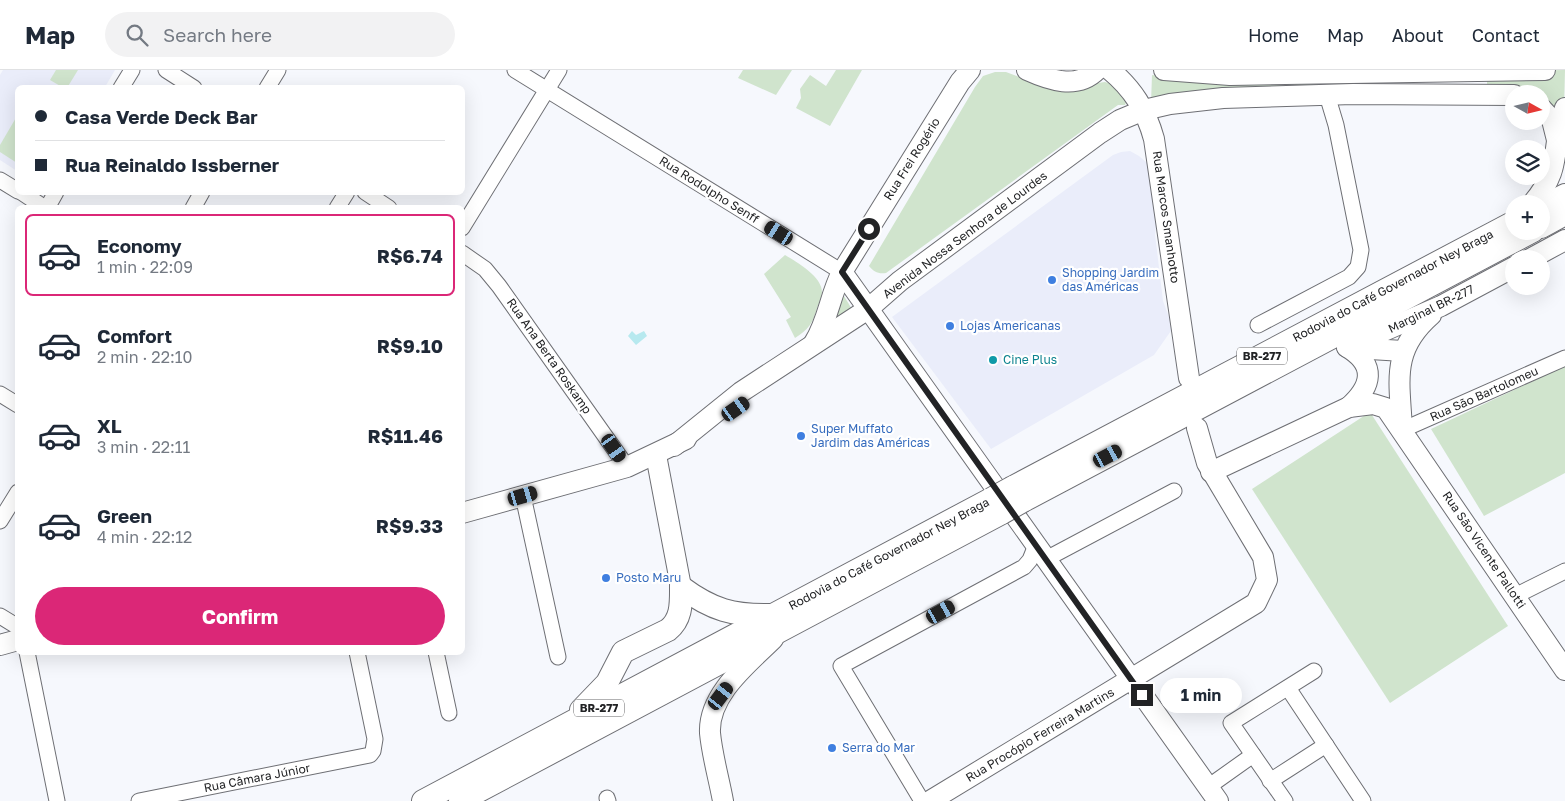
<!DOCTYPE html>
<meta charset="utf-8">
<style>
body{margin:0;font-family:"Golos Text",sans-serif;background:#f2f2f3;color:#1f2937;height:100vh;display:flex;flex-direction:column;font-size:19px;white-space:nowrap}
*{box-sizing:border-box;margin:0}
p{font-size:16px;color:#747a83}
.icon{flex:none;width:28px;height:28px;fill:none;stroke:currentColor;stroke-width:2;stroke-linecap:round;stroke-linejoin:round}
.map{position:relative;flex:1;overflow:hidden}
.drawer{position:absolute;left:15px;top:135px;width:450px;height:450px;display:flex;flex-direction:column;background:#fff;border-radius:8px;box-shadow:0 5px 20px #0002}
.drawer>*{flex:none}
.banner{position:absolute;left:15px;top:15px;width:450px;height:110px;border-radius:8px;box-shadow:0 5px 20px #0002;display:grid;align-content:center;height:110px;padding:0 20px;background:#fff}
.needle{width:32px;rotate:98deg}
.fabs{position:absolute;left:1505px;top:15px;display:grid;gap:10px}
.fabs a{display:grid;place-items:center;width:45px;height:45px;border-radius:50%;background:#fff;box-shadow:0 5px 20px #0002;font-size:25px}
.end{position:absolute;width:22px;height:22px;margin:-11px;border:6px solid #222325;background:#fff;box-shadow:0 0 0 2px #fff}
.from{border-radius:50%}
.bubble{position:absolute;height:35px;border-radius:18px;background:#fff;box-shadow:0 5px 20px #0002;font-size:16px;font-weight:700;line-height:35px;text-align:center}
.car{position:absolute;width:15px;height:30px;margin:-15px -8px;border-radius:6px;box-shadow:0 0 4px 1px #0007;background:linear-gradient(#222 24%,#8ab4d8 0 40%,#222 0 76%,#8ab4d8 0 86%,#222 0)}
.banner b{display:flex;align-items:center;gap:18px;height:48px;font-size:19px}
.banner b+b{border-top:1px solid #e0e1e3}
.banner i{width:12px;height:12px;background:#1f2937}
ul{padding:9px 0 0;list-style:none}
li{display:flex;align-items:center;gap:15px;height:82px;margin:0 10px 8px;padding:0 10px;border:2px solid transparent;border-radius:8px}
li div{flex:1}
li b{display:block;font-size:19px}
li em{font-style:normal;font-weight:700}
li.selected{border-color:#db2777}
li>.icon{width:45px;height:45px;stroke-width:1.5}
.cta{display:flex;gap:10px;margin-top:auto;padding:10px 20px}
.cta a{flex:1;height:58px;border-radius:30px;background:#db2777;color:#fff;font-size:20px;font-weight:700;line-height:58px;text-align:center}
header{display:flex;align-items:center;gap:30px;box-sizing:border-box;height:70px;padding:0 25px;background:#fff;border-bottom:1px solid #e0e1e3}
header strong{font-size:24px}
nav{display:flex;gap:28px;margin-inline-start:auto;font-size:18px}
.search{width:350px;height:45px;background:#f2f2f3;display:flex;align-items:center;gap:12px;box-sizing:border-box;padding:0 18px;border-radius:28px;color:#747a83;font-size:19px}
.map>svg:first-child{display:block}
.built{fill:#eaedfa}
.green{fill:#d0e4cd}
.water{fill:#b7e9ef}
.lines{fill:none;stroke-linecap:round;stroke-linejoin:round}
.minor-casing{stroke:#6e6f74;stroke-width:17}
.major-casing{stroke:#6e6f74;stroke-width:22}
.highway-casing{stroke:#6e6f74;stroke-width:24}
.minor{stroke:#fff;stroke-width:15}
.major{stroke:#fff;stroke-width:20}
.highway{stroke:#fff;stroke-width:22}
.highway-bridge-casing{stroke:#6e6f74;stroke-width:24;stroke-linecap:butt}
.highway-bridge{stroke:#fff;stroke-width:22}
.route{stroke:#222325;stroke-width:6}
.shop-dot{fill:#3f7fe0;stroke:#fff;stroke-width:2}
.culture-dot{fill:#0f9aa8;stroke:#fff;stroke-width:2}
.labels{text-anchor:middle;stroke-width:4.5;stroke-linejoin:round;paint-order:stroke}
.shield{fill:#fff;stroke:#646566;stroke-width:1}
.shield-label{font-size:11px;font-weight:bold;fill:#222325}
.street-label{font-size:12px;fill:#222325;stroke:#fff}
.shop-label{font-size:12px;fill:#366cbe;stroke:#fff;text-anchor:start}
.culture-label{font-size:12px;fill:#0d838f;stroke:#fff;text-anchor:start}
</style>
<header>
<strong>Map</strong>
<div class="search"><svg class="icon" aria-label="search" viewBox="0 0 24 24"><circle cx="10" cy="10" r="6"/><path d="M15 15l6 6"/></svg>Search here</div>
<nav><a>Home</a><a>Map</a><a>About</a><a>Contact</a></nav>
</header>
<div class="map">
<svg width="1565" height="731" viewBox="0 0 1565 731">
<rect width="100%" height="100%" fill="#f6f8fd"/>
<g class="built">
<path d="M3 0H115L105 17 18 18 17 101 0 90V5Z"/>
<path d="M1130 81 1139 86 1153 98 1158 143 1155 164 1163 231 1173 258 1154 285 991 379 892 247 1113 85 1121 82Z"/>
</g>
<g class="green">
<path d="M56 0H78L67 18 62 17 50 10Z"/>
<path d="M743 0H792L776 25 738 8Z"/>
<path d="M836 0H862L830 56 796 38 801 28 800 19 810 5 826 16Z"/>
<path d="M1565 0 1564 40 1541 38V24L1487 23V1Z"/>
<path d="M995 2H1006L1052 19 1105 12 1118 16 1127 30 1125 35H1118L886 203C878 204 874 202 869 196L975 17 983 6Z"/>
<path d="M1152 5 1199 11H1321L1320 20 1151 33Z"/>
<path d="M17 46V93L0 82V75Z"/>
<path d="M785 185C797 192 823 207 822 223 821 228 819 233 817 238 813 253 808 260 795 268L786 250 791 247 764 204Z"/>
<path d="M839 218 855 244 832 254Z"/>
<path d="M1565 296V403L1484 446 1431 359Z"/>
<path d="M1370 342 1508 556 1390 633 1252 419Z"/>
</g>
<path class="water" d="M632 261 636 265 644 261 647 266 636 275 628 266Z"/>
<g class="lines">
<g class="minor-casing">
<g id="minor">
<path d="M166 0 194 18"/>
<path d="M515 0 842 202"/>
<path d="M121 18 132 0"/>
<path d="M267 18 278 0"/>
<path d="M0 110 18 121"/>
<path d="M21 122 45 138"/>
<path d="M365 122 389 138"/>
<path d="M47 138 56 122"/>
<path d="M193 138 202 122"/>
<path d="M337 138 347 122"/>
<path d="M462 158 559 0"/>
<path d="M462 183 485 199 499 216 627 397"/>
<path d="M1258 255 1349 207 1358 197 1361 180 1336 55 1327 25"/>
<path d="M0 324 18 335"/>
<path d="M1402 360 1565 288"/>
<path d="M523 426 558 587"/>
<path d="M0 451 18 422"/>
<path d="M1046 489 1174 421"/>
<path d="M1515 526 1565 501"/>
<path d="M0 546 18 557"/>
<path d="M27 582 57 731"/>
<path d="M436 582 449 643"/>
<path d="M1288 618 1363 731"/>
<path d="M1270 711 1326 675"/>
<path d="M1208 717 1253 685"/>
<path d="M607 728 608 731"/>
<path d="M139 731 370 685 373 681 375 669 357 582"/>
<path d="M922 731 841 596 1024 497 1030 490 1036 475"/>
<path d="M1285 731 1231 653 1314 601"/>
</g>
</g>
<g class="major-casing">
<g id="major">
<path d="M1027 0C1049 10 1077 20 1097 0"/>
<path d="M1110 0C1133 19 1146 40 1154 69L1189 308"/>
<path d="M1164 0 1230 5 1545 0"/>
<path d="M1541 38 1552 50 1557 70"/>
<path d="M1532 134C1565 95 1549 80 1565 38"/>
<path d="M1530 189 1565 170"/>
<path d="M842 202 1218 731"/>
<path d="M814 273C828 251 830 225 842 202L960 12 970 0"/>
<path d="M1347 277 1441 236 1514 197"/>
<path d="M1347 277C1377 295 1372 316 1349 337"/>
<path d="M1354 278 1403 281"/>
<path d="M1402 360C1400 312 1390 281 1431 245"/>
<path d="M674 376 741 322 868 239 900 211 1100 63 1120 50 1144 40 1170 34 1223 28 1353 24 1514 25"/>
<path d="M656 385 681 517"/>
<path d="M1211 402 1349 337 1373 334 1386 338 1565 600"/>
<path d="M462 443 627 397 686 369"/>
<path d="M0 575 18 570"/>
<path d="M723 731C719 709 712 685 710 663 708 624 749 593 773 569"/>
<path d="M930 731 1256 533 1267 510 1263 487 1207 393 1197 358"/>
</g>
</g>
<g class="highway-casing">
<g id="highway">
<path d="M1541 137 1565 125"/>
<path d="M1541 157 1565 144"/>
<path d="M1013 417 1514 152"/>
<path d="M1023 431 1533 161"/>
<path d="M681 517C712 540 733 546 772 545"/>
<path d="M581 640 607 613 623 582 668 560C682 549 681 533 681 517"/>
<path d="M423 731 991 429"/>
<path d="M460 731 1002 443"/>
</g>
</g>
<use href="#minor" class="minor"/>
<use href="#major" class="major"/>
<use href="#highway" class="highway"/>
<g class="highway-bridge-casing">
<g id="highway-bridge">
<path d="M991 429 1013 417"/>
<path d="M1002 443 1023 431"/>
</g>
</g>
<use href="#highway-bridge" class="highway-bridge"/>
</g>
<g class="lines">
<path class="route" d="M869 159 842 202 1142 625"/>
</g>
<g class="shop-dot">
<circle cx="1052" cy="210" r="5"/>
<circle cx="950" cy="256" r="5"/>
<circle cx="801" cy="366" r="5"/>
<circle cx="606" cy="508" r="5"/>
<circle cx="832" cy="678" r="5"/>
</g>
<circle class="culture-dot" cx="993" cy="290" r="5"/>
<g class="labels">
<g class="shield">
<rect x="1237" y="277.5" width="50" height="17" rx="4"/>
<rect x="574" y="629.5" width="50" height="17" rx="4"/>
</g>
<g class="shield-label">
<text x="1262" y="290">BR-277</text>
<text x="599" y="642">BR-277</text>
</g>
<g class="street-label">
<text transform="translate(912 89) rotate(-58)" y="4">Rua Frei Rogério</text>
<text transform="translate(709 120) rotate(32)" y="4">Rua Rodolpho Senff</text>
<text transform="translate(1166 147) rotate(82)" y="4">Rua Marcos Smanhotto</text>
<text transform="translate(965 165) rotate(-37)" y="4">Avenida Nossa Senhora de Lourdes</text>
<text transform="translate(1393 216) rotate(-28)" y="4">Rodovia do Café Governador Ney Braga</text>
<text transform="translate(1431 239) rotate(-26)" y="4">Marginal BR-277</text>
<text transform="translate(549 286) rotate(55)" y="4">Rua Ana Berta Roskamp</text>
<text transform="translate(1484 324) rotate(-24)" y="4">Rua São Bartolomeu</text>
<text transform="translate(1484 480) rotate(56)" y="4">Rua São Vicente Pallotti</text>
<text transform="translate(889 484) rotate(-28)" y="4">Rodovia do Café Governador Ney Braga</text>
<text transform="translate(1040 665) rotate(-31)" y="4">Rua Procópio Ferreira Martins</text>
<text transform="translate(257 708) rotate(-11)" y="4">Rua Câmara Júnior</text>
</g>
<g class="shop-label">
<text x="1062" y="207">Shopping Jardim<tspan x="1062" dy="14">das Américas</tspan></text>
<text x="960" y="260">Lojas Americanas</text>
<text x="811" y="363">Super Muffato<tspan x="811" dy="14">Jardim das Américas</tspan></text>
<text x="616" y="512">Posto Maru</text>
<text x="842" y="682">Serra do Mar</text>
</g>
<g class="culture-label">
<text x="1003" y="294">Cine Plus</text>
</g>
</g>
</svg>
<div class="fabs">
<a><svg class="needle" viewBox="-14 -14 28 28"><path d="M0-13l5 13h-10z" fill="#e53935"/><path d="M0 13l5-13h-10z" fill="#747a83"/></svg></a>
<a><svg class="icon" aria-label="layers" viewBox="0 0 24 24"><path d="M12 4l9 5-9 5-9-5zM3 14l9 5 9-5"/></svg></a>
<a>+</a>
<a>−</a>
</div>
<i class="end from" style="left:869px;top:159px"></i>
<i class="end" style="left:1142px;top:625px"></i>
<div class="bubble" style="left:1160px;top:608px;width:82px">1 min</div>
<i class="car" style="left:779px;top:163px;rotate:302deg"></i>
<i class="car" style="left:736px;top:339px;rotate:55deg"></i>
<i class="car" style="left:614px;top:378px;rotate:145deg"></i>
<i class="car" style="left:1108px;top:386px;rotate:62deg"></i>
<i class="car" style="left:523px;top:426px;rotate:74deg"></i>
<i class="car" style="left:941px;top:542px;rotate:61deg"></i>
<i class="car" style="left:721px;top:626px;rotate:37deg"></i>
<div class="banner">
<b><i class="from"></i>Casa Verde Deck Bar</b>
<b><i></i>Rua Reinaldo Issberner</b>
</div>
<section class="drawer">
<ul>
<li class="selected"><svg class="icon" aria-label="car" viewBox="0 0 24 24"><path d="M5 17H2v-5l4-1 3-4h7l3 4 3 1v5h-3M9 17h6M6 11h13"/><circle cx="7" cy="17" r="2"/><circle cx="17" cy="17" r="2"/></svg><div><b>Economy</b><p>1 min · 22:09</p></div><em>R$6.74</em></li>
<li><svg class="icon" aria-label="car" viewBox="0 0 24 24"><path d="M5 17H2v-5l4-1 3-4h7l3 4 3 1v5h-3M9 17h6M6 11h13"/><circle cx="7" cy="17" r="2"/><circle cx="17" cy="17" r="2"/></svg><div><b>Comfort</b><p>2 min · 22:10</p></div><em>R$9.10</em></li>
<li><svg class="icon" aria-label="car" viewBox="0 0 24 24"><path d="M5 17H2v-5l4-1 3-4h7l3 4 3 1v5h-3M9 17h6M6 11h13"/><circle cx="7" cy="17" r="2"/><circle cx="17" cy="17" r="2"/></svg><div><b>XL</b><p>3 min · 22:11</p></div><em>R$11.46</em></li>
<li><svg class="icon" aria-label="car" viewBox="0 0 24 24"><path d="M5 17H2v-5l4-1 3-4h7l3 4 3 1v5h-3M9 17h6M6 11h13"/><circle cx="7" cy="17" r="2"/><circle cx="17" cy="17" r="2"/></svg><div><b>Green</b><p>4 min · 22:12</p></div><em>R$9.33</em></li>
</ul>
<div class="cta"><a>Confirm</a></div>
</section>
</div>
